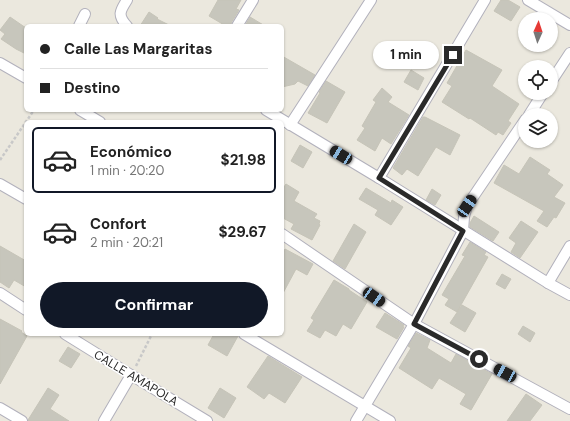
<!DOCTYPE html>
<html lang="es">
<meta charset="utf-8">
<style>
body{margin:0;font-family:"DM Sans",sans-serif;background:#f6f6f6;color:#222;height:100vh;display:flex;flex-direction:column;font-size:15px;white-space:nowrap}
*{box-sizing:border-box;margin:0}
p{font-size:13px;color:#767676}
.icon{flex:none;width:22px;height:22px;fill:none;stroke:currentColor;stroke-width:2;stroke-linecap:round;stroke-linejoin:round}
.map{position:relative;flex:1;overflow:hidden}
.panel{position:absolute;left:24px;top:120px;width:260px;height:216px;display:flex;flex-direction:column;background:#fff;border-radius:6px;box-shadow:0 1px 3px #0004}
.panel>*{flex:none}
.banner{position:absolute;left:24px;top:24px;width:260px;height:88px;border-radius:6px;box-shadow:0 1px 3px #0004;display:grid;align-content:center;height:88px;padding:0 16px;background:#fff}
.needle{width:26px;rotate:3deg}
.buttons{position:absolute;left:518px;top:12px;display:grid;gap:8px}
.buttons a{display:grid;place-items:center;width:40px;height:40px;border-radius:50%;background:#fff;box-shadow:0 1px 3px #0004;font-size:20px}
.end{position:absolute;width:18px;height:18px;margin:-9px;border:5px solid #2a2a2a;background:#fff;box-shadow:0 0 0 2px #fff}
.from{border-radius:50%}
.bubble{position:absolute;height:28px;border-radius:14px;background:#fff;box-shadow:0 1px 3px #0004;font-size:13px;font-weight:700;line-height:28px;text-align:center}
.car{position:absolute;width:12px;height:24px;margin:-12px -6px;border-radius:5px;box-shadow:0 0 3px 1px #0007;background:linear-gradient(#222 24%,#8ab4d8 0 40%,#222 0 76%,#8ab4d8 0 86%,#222 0)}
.banner b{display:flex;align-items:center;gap:14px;height:38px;font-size:15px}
.banner b+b{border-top:1px solid #e0e0e0}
.banner i{width:10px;height:10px;background:#222}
ul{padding:7px 0 0;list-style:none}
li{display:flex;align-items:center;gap:12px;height:66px;margin:0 8px 6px;padding:0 8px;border:2px solid transparent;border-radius:6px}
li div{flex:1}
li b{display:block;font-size:15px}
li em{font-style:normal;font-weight:700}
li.active{border-color:#111827}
li>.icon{width:36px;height:36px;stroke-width:1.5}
.button{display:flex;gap:8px;margin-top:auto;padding:8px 16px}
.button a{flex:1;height:46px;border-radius:24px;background:#111827;color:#fff;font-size:16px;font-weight:700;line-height:46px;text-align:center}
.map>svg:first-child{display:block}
.building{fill:#c7c6bc;stroke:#c6c4b8}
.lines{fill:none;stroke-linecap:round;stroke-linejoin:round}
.minor-casing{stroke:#b2b1bc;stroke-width:12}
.path{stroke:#c8c8c8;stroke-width:2.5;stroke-dasharray:3 2;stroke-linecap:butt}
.minor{stroke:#fff;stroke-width:10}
.route{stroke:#2a2a2a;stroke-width:5}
.labels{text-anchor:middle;stroke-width:3.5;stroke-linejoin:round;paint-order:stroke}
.street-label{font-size:12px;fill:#2a2a2a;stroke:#fff}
</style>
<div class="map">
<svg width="570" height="421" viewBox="0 0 570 421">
<rect width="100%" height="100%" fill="#ebe8de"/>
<g class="building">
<path d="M218 0H241L236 9 239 10 231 23V26H226L209 16Z"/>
<path d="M501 0H508L520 7 511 21 494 11Z"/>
<path d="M149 12 158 18 157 19 171 26H140Z"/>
<path d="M10 17 26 28V54L16 49 1 39 5 34 0 30Z"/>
<path d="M250 17 265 26H245Z"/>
<path d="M466 50 502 70 492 86 519 104 508 121 511 123 503 135 498 132 496 135 470 118 469 119 442 102 452 86 447 83Z"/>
<path d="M282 56 315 75 308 86 298 81 295 84 282 87Z"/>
<path d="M411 70 424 78 418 90 404 82Z"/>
<path d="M326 81 345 92 327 123 308 113 320 93 319 92Z"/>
<path d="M382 88 392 97 388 102 409 115 391 144 382 138 375 151 357 140 365 128 362 126 376 102 373 100Z"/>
<path d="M423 117H425L460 135 450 155 436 147 418 176 407 169 402 175 393 168Z"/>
<path d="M300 145 312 152 303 168 291 161Z"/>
<path d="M530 157 550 170 547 174 563 185 554 197 565 203 556 218 554 217 547 227 537 221 544 211 494 183 504 165 519 174Z"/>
<path d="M286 184 299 192 294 201 317 214 314 218 320 221 319 224 320 225 312 240 291 229 294 224 283 218 282 220V190Z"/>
<path d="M366 188 391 203 392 200 403 207 391 225 375 215 378 210 359 199Z"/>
<path d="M432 189 441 195 435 205 426 200Z"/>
<path d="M474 216 499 232 493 241 470 227V223Z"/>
<path d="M521 221 538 232 520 258 511 252 516 243 509 238Z"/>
<path d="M354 224 366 232 345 269 333 261Z"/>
<path d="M470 242 486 252 484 255 488 257 457 312 445 305 449 299 442 295 465 256 462 255Z"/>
<path d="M0 246 26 261V287L14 280 9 288 0 282Z"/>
<path d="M285 249 313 264 307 275 296 269 282 295V255Z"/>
<path d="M502 274 511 279 505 289 496 284Z"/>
<path d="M334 280 349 289V290L367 302 351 329 343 324 336 336 325 330 320 338 307 331 314 320 311 318Z"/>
<path d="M462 305 476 313 465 332 450 323Z"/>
<path d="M385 313 404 325 402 326 404 327 397 339 376 327Z"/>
<path d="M0 319 22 331 21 332 27 336 0 384Z"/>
<path d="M523 326 535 333 530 342 518 334Z"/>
<path d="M416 333 430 340 427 348 451 363 456 354 492 374 471 410 460 404 466 394 439 378 432 389 399 368 411 348 408 346Z"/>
<path d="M214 334H238V336L227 356 208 345Z"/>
<path d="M68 347 80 354 71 368 59 361Z"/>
<path d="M268 356 302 377 285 403 269 393 264 399 247 387Z"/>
<path d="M48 388 59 395 50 409 69 421H28V420Z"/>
<path d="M220 388 236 398 224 418 208 408Z"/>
<path d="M526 394 542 405 530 421H507Z"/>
</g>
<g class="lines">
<g class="minor-casing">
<g id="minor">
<path d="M485 0 379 178 548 283 570 295"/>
<path d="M528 0 570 25"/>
<path d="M79 26 85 14"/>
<path d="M127 26C117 15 120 11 127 0"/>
<path d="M237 26 253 0"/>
<path d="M0 63 26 78"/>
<path d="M551 82 570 53"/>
<path d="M80 110 100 122"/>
<path d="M266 110 379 178"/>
<path d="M529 115 543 93"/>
<path d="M290 125 371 0"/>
<path d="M0 184 26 199"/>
<path d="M282 234 414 324 570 409"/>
<path d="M548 283 570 246"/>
<path d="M0 293 26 310"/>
<path d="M65 334 131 375 207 421"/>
<path d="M244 334 390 421"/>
<path d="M0 408 22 421"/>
<path d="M104 421 131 375"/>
<path d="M356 421 414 324 463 231 464 217 467 206 525 120"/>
</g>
</g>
<g class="path">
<path d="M0 160 34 110"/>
<path d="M136 366 152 334"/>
</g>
<use href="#minor" class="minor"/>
</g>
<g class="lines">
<path class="route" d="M453 55 379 178 463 231 414 324 479 359"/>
</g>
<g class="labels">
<g class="street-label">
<text transform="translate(136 378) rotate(31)" y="4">CALLE AMAPOLA</text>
</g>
</g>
</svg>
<div class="buttons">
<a><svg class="needle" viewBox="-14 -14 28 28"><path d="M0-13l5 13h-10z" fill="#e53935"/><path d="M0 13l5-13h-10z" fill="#767676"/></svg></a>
<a><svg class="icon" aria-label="locate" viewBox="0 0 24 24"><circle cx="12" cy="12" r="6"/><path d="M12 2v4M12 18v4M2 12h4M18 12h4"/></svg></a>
<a><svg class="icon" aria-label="layers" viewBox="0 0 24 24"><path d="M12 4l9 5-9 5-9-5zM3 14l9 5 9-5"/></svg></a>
</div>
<i class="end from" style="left:479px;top:359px"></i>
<i class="end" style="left:453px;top:55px"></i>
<div class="bubble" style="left:373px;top:41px;width:66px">1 min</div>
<i class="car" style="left:341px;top:155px;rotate:301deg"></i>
<i class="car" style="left:467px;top:206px;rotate:34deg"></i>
<i class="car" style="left:374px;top:297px;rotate:124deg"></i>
<i class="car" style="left:505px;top:373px;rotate:298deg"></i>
<div class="banner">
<b><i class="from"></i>Calle Las Margaritas</b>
<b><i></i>Destino</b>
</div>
<section class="panel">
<ul>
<li class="active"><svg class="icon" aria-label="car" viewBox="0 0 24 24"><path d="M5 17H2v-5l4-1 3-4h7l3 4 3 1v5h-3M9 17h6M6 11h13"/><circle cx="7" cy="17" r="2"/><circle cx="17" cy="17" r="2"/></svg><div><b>Económico</b><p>1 min · 20:20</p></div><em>$21.98</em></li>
<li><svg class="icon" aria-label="car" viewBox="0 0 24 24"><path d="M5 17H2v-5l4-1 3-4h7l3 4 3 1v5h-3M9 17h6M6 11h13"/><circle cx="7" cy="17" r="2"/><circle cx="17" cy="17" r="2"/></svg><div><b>Confort</b><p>2 min · 20:21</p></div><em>$29.67</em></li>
</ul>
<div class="button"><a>Confirmar</a></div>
</section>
</div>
